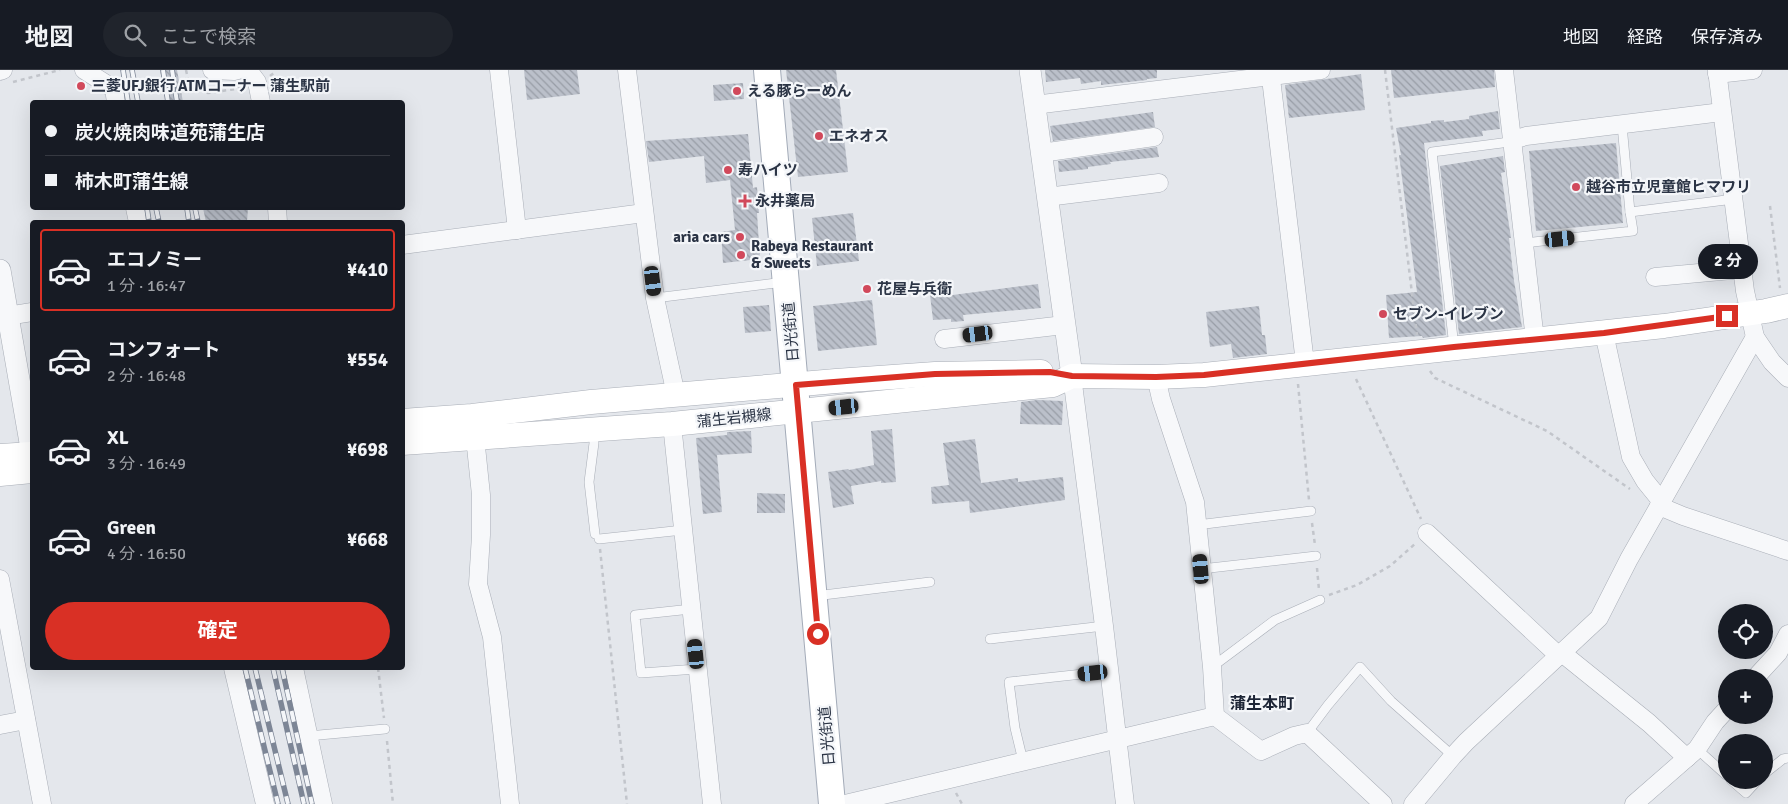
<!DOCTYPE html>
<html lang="ja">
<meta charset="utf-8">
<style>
body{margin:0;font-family:Signika,"Noto Sans JP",sans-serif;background:#20242c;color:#f1f3f6;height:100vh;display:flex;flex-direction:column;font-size:19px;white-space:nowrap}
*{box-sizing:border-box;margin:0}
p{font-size:16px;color:#9ea1a6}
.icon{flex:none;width:28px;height:28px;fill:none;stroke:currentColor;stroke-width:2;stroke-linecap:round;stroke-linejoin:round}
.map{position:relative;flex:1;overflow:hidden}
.panel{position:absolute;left:30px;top:150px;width:375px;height:450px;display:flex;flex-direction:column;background:#171b24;border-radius:5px;box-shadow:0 5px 20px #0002}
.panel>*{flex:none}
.banner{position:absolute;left:30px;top:30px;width:375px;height:110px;border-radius:5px;box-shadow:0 5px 20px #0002;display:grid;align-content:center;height:110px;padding:0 15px;background:#171b24}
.controls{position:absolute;left:1718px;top:534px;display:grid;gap:10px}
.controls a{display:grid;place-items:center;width:55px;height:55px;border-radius:50%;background:#171b24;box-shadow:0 5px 20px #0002;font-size:25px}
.end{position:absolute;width:22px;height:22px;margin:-11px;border:6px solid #d93025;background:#fff;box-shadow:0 0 0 2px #fff}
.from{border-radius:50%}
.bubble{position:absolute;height:35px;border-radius:18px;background:#171b24;box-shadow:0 5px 20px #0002;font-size:16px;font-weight:700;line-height:35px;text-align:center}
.car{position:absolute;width:15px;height:30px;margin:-15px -8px;border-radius:6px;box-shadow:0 0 4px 1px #0007;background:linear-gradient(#222 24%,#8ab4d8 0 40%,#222 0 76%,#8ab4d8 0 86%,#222 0)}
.banner b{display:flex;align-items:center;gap:18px;height:48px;font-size:19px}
.banner b+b{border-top:1px solid #363941}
.banner i{width:12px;height:12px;background:#f1f3f6}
ul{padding:9px 0 0;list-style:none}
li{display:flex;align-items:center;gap:15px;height:82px;margin:0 10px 8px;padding:0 5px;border:2px solid transparent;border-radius:5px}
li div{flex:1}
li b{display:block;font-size:19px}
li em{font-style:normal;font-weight:700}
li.selected{border-color:#d93025}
li>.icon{width:45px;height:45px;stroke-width:1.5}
.button{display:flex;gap:10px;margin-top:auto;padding:10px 15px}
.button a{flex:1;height:58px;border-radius:30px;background:#d93025;color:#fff;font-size:20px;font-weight:700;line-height:58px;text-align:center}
header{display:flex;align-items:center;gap:30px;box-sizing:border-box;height:70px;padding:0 25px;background:#171b24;border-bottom:1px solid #363941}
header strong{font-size:24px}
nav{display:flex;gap:28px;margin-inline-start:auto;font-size:18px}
.search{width:350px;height:45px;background:#20242c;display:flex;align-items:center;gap:12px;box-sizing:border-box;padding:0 18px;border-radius:28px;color:#9ea1a6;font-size:19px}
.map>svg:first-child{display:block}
.building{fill:url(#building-back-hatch)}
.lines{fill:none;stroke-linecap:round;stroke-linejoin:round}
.service-casing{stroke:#a9aeb7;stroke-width:10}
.minor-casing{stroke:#a9aeb7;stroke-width:19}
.tertiary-casing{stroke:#a9aeb7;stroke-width:22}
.secondary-casing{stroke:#a9aeb7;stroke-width:25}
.primary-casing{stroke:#a3abb8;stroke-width:28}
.path{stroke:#c2c5cb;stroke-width:2.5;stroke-dasharray:4 4;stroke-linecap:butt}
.service{stroke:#f7f8fa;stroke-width:9}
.minor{stroke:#f7f8fa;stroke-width:18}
.tertiary{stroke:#f7f8fa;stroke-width:21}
.secondary{stroke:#fff;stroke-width:24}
.primary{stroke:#fff;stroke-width:26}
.rail-casing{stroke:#7d8696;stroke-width:5.5}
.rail{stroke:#f4f6f9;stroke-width:4;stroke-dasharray:11;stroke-linecap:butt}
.route{stroke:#d93025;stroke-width:6}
.poi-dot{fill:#d1495b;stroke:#f4f6f9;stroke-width:2}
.labels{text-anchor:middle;stroke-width:4.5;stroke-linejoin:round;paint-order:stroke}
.poi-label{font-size:15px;font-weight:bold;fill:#2b3445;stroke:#f4f6f9;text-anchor:start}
.street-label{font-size:15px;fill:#2b3445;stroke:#f4f6f9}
.neighbourhood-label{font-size:16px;font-weight:bold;fill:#1d2536;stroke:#f4f6f9}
</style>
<header>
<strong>地図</strong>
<div class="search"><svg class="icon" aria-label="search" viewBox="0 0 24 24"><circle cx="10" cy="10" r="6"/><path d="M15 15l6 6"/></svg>ここで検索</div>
<nav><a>地図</a><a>経路</a><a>保存済み</a></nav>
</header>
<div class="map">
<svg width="1788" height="734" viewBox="0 0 1788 734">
<defs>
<pattern id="building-back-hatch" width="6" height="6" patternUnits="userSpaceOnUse" patternTransform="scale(1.25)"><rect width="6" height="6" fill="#bbc0ca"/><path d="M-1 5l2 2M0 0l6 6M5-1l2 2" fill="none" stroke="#989da6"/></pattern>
</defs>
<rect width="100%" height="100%" fill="#e4e7ec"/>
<g class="building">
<path d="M160 0H177L183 32H166Z"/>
<path d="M524 0H577L580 24 527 30Z"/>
<path d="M786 0H836L848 102 798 107Z"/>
<path d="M1045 0H1157V8L1147 9V10L1101 15V11L1081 14 1080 8 1046 12Z"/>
<path d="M1391 0H1494L1495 17 1394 28Z"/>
<path d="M1361 4 1365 40 1289 48 1285 15Z"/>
<path d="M743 13 744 29 714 31 713 15Z"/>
<path d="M1498 41 1500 59 1482 61 1483 66 1424 73 1446 265 1423 268 1422 266 1389 268 1386 225 1417 222 1399 85H1401L1396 58 1431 53V51L1444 50V52L1469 49V46Z"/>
<path d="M1153 42 1155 57 1053 71 1050 56Z"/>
<path d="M748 64 753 118 757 117 759 143H757L760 189 723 193 721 162 735 160 730 110 706 113 704 86 649 92 646 71Z"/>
<path d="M1616 73 1623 153 1536 161 1529 81Z"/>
<path d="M1157 77 1159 87 1110 92 1111 94 1088 97V99L1059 102 1058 91Z"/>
<path d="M1503 86 1505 102 1501 103 1511 168H1509L1514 211 1522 257 1459 264 1440 96Z"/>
<path d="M203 138H248L247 152H206Z"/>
<path d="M853 143 859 191 817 196 812 148Z"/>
<path d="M1038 214 1041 238 963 245 964 251 951 252V249L933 250 930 225 945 224V226Z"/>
<path d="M872 230 877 275 818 281 813 236Z"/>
<path d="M769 235 771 261 745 263 743 237Z"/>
<path d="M1259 236 1262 265H1265L1267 284 1233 288 1231 274 1210 277 1206 242Z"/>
<path d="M1037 330 1063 331 1062 355 1020 354 1021 332Z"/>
<path d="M892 359 896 412 881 413V411L851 416 854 434 833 438 828 402 848 399 849 400 874 395 871 361Z"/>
<path d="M751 361 752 383 717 385 722 442 703 444 696 368 727 365V362Z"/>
<path d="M975 369 981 413 1018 408V412L1063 407 1065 430 970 443 969 431 932 434 931 417 949 415 943 373Z"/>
<path d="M757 423 785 424V443H757Z"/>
</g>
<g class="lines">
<g class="service-casing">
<g id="service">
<path d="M1622 55 1630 142 1734 129"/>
<path d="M1524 173 1633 161 1630 142"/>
<path d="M655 228 784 212"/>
<path d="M1454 277 1432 82 1502 73 1513 70"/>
<path d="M593 360 594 373 589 412 595 464"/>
<path d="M1197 455 1311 441"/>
<path d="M599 469 683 460"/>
<path d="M1201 499 1316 486"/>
<path d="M815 526 930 512"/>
<path d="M691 539 635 545 641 603 697 599"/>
<path d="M990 569 1104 556"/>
<path d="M1212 597 1275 550 1320 530"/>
<path d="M1307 663 1328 635 1360 597 1391 631 1453 686"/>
<path d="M308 666 385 659"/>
<path d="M1697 679 1726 705"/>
<path d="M1023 691 1015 658 1009 612 1110 601"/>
<path d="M1764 704 1783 689 1788 688"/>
<path d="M1731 710 1746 723 1758 710"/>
</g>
</g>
<g class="minor-casing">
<g id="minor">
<path d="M84 0 114 19 116 32"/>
<path d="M212 0 234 1 238 0"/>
<path d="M248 0 257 12 261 32"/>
<path d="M499 0 517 160"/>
<path d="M627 0 655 228 676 325"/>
<path d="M1270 0 1305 293"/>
<path d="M1504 0 1535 270"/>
<path d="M1717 0 1745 221 1755 267 1772 292 1788 308"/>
<path d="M0 1 3 0"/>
<path d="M1717 4 1753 0"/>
<path d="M1034 35 1321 0"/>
<path d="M1513 70 1526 66 1722 42"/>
<path d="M1041 83 1154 67"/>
<path d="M1047 127 1159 113"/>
<path d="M135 138 138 152"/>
<path d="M277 138 278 152"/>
<path d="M402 175 644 143"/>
<path d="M1655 207 1743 199"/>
<path d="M0 247 32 242"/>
<path d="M1604 263 1631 387 1645 411 1662 432"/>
<path d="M944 269 1064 255"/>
<path d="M1072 306 1104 556 1125 734"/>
<path d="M1156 307 1161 329 1195 432 1212 597 1215 646 1261 681 1294 666 1307 663 1383 734"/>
<path d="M672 354 712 734"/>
<path d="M475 367 481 425V465L478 514 492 567 510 734"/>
<path d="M1659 436 1683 446 1788 481"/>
<path d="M1427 463 1559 586"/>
<path d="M0 509 42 734"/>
<path d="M1562 583 1649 653 1687 688"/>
<path d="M233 598 265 734"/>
<path d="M294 598 323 734"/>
<path d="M1755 608 1778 583 1788 564"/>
<path d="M0 655 26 650"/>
<path d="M845 734 1215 646"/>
<path d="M1413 734 1453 686 1466 672 1599 548 1629 489 1755 267"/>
<path d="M1634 734 1697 679 1715 652 1726 640"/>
</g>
</g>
<g class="tertiary-casing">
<g id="tertiary">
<path d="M1030 0 1072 306"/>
<path d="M0 200 32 384"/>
</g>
</g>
<g class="secondary-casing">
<g id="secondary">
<path d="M402 351 472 346 591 332 836 311 935 304 1041 302"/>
<path d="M402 373 672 354 1053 315 1072 306 1156 307 1204 305 1664 256 1766 241 1788 236"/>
<path d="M0 386 32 384"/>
<path d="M0 404 32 401"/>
</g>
</g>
<g class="primary-casing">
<path id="primary" d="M767 0 832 734"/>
</g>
<g class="path">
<path d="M186 0 188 9 208 23 242 18"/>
<path d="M1385 0 1417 265"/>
<path d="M270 6 274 3V0"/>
<path d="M13 12 60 0"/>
<path d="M1770 136 1780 218"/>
<path d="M1430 301 1435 308 1547 361 1630 419"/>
<path d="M1356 309 1421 449"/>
<path d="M1298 314 1309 430"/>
<path d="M1312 453 1315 475"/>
<path d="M600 479 627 734"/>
<path d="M1317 498 1319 520"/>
<path d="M1329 525 1357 515 1390 496 1416 473"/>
<path d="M378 598 384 648"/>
<path d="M387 671 393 734"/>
<path d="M956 723 962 734"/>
</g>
<use href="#service" class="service"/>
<use href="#minor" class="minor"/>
<use href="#tertiary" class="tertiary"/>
<use href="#secondary" class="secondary"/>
<use href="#primary" class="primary"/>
<g class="rail-casing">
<g id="rail">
<path d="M123 0 128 32"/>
<path d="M132 0 138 32"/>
<path d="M163 0 168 32"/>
<path d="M172 0 177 32"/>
<path d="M147 138 149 152"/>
<path d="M156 138 159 152"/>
<path d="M187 138 189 152"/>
<path d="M195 138 198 152"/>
<path d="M245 598 278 734"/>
<path d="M255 598 288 734"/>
<path d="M273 598 304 734"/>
<path d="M282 598 312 734"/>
</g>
</g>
<use href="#rail" class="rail"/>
</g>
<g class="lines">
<path class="route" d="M818 564 796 315 935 304 1050 302 1072 306 1156 307 1204 305 1454 277 1604 263 1727 246"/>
</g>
<g class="poi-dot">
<circle cx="81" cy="16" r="5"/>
<circle cx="737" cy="21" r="5"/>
<circle cx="819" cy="66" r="5"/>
<circle cx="728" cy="100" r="5"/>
<circle cx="1576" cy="117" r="5"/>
<path d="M742.5 123.5h5v5h5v5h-5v5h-5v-5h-5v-5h5z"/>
<circle cx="740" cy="167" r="5"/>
<circle cx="741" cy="185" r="5"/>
<circle cx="867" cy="219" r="5"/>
<circle cx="1383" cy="244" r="5"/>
</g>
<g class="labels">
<g class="poi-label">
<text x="91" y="21">三菱UFJ銀行 ATMコーナー 蒲生駅前</text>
<text x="747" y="26">える豚らーめん</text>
<text x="829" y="71">エネオス</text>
<text x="738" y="105">寿ハイツ</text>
<text x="1586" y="122">越谷市立児童館ヒマワリ</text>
<text x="755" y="136">永井薬局</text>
<text x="730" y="172" text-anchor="end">aria cars</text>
<text x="751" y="181">Rabeya Restaurant<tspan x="751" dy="17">&amp; Sweets</tspan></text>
<text x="877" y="224">花屋与兵衛</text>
<text x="1393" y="249">セブン-イレブン</text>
</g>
<g class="street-label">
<text transform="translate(791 262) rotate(-95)" y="5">日光街道</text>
<text transform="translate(734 348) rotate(-6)" y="5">蒲生岩槻線</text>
<text transform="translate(827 666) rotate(-95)" y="5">日光街道</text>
</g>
<g class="neighbourhood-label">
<text x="1262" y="639">蒲生本町</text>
</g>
</g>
</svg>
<div class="controls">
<a><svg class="icon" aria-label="locate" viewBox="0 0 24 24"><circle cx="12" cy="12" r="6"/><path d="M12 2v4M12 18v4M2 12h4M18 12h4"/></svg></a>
<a>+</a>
<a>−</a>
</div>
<i class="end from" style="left:818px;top:564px"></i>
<i class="end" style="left:1727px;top:246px"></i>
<div class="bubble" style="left:1698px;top:174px;width:60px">2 分</div>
<i class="car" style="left:1560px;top:169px;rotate:84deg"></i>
<i class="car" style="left:653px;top:211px;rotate:173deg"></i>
<i class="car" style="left:978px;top:264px;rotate:263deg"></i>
<i class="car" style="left:844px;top:337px;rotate:264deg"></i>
<i class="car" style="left:1201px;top:499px;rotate:355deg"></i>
<i class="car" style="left:696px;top:584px;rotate:354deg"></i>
<i class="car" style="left:1093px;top:603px;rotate:264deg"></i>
<div class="banner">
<b><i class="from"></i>炭火焼肉味道苑蒲生店</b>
<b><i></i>柿木町蒲生線</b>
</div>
<section class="panel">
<ul>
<li class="selected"><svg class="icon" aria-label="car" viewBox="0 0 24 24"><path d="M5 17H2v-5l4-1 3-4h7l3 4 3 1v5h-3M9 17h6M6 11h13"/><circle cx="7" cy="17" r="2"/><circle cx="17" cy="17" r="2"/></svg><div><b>エコノミー</b><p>1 分 · 16:47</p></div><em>¥410</em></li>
<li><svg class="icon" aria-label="car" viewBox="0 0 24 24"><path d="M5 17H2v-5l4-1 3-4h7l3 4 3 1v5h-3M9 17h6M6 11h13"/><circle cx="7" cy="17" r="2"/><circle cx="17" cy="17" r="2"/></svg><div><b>コンフォート</b><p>2 分 · 16:48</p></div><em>¥554</em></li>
<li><svg class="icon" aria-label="car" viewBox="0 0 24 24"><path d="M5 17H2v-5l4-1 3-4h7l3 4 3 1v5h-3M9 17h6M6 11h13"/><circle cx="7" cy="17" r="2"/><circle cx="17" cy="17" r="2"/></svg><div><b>XL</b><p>3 分 · 16:49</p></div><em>¥698</em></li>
<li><svg class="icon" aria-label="car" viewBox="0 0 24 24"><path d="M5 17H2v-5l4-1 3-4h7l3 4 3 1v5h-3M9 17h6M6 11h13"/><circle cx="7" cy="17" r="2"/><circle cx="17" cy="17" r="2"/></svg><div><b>Green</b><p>4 分 · 16:50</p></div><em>¥668</em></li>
</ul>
<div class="button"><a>確定</a></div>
</section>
</div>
